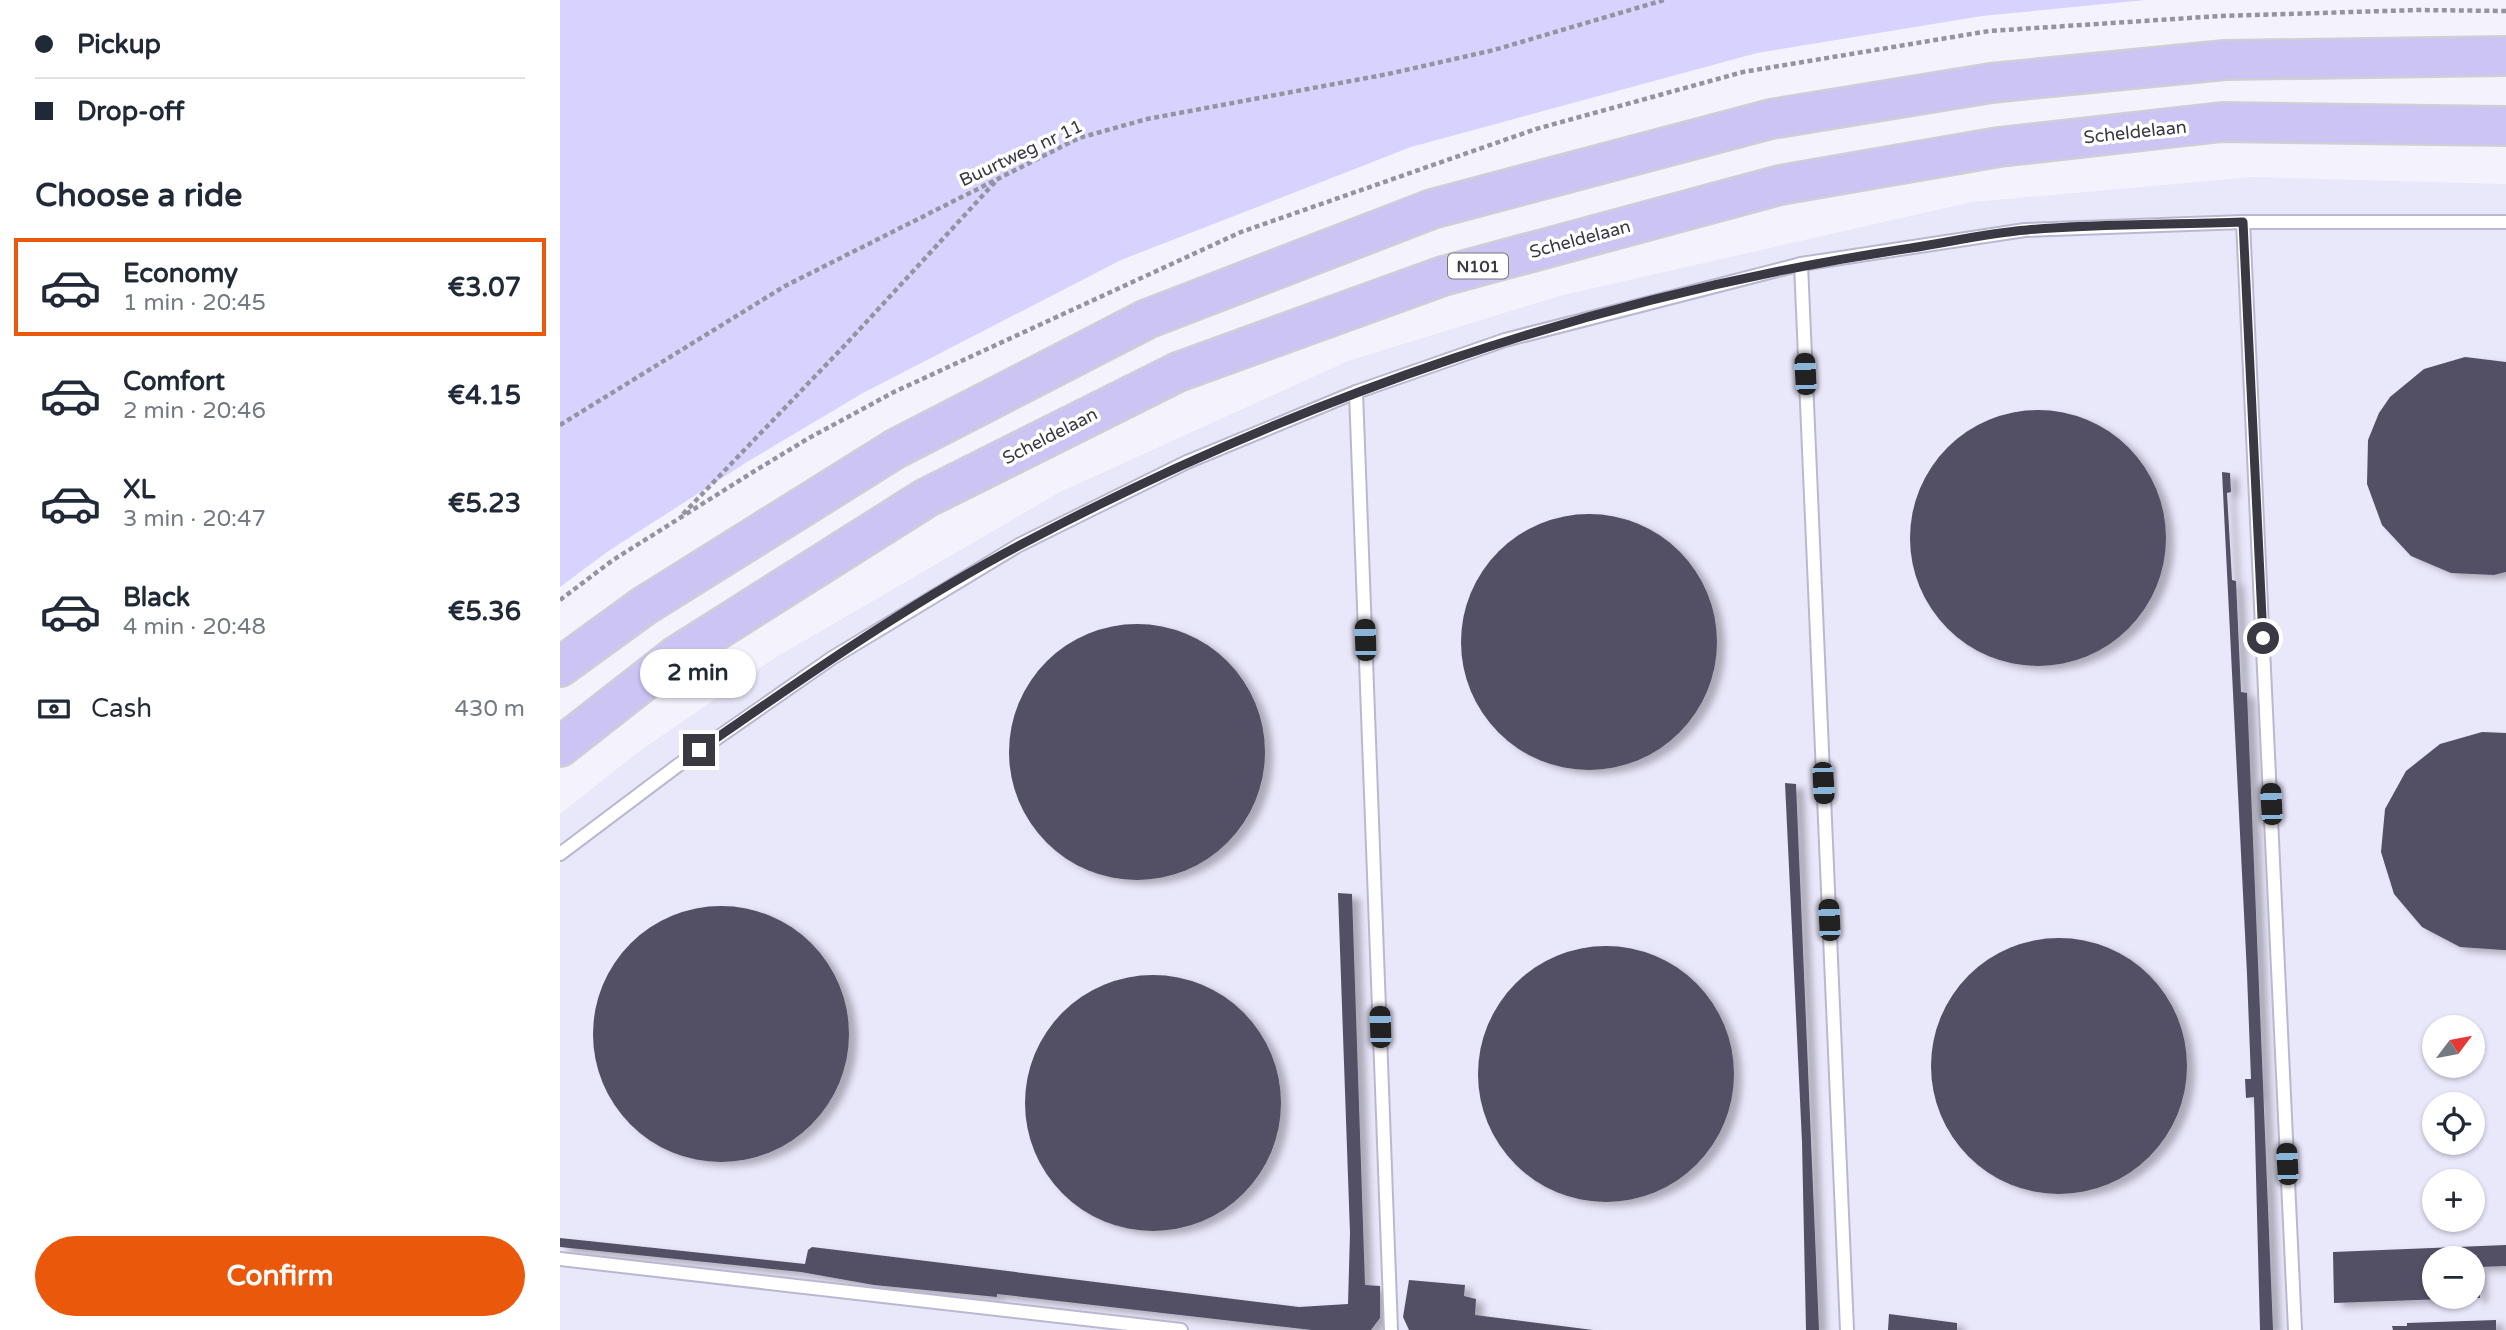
<!DOCTYPE html>
<meta charset="utf-8">
<style>
body{margin:0;font-family:"Varela Round",sans-serif;background:#f6f6f7;color:#1f2937;height:100vh;display:flex;flex-direction:column;font-size:26px;white-space:nowrap}
*{box-sizing:border-box;margin:0}
p{font-size:23px;color:#747a83}
.icon{flex:none;width:38px;height:38px;fill:none;stroke:currentColor;stroke-width:2;stroke-linecap:round;stroke-linejoin:round}
.map{position:relative;flex:1;overflow:hidden}
.details{display:flex;flex-direction:column;background:#fff;width:560px}
.details>*{flex:none}
.guide{display:grid;align-content:center;height:154px;padding:0 35px;background:#fff}
.needle{width:46px;rotate:58deg}
.tools{position:absolute;left:1862px;top:1015px;display:grid;gap:14px}
.tools a{display:grid;place-items:center;width:63px;height:63px;border-radius:50%;background:#fff;box-shadow:0 2px 5px #0004;font-size:35px}
.end{position:absolute;width:32px;height:32px;margin:-16px;border:9px solid #3a3943;background:#fff;box-shadow:0 0 0 4px #fff}
.from{border-radius:50%}
.bubble{position:absolute;height:49px;border-radius:24px;background:#fff;box-shadow:0 2px 5px #0004;font-size:23px;font-weight:700;line-height:49px;text-align:center}
.car{position:absolute;width:21px;height:42px;margin:-21px -10px;border-radius:9px;box-shadow:0 0 5px 2px #0007;background:linear-gradient(#222 24%,#8ab4d8 0 40%,#222 0 76%,#8ab4d8 0 86%,#222 0)}
.guide b{display:flex;align-items:center;gap:24px;height:66px;font-size:26px}
.guide b+b{border-top:2px solid #e0e1e3}
.guide i{width:18px;height:18px;background:#1f2937}
ul{padding:0;list-style:none}
li{display:flex;align-items:center;gap:21px;height:98px;margin:0 14px 10px;padding:0 21px;border:4px solid transparent;border-radius:0px}
li div{flex:1}
li b{display:block;font-size:26px}
li em{font-style:normal;font-weight:700}
li.on{border-color:#ea580c}
li>.icon{width:63px;height:63px;stroke-width:1.5}
h2{padding:0 35px;font-size:32px;line-height:84px}
.pay{display:flex;align-items:center;gap:18px;height:77px;padding:0 35px;font-size:26px}
.pay p{margin-inline-start:auto}
.primary-button{display:flex;gap:14px;margin-top:auto;padding:14px 35px}
.primary-button a{flex:1;height:80px;border-radius:42px;background:#ea580c;color:#fff;font-size:28px;font-weight:700;line-height:80px;text-align:center}
main{display:flex;flex:1;min-height:0}
.map>svg:first-child{display:block}
.built{fill:#e9e7fa;fill-rule:evenodd}
.green{fill:#d7d2ff}
.building{fill:#525065;filter:url(#shadow)}
.lines{fill:none;stroke-linecap:round;stroke-linejoin:round}
.lane-casing{stroke:#bab8d0;stroke-width:16}
.primary-casing{stroke:#d0cfd2;stroke-width:42}
.path{stroke:#95949e;stroke-width:4.5;stroke-dasharray:5 3.5;stroke-linecap:butt}
.lane{stroke:#fff;stroke-width:12}
.primary{stroke:#ccc5f4;stroke-width:38}
.route{stroke:#3a3943;stroke-width:9}
.labels{text-anchor:middle;stroke-width:7;stroke-linejoin:round;paint-order:stroke}
.shield{fill:#fff;stroke:#75747b;stroke-width:2}
.shield-label{font-size:16px;font-weight:bold;fill:#3a3943}
.street-label{font-size:18px;fill:#3a3943;stroke:#fff}
</style>
<main>
<section class="details">
<div class="guide">
<b><i class="from"></i>Pickup</b>
<b><i></i>Drop-off</b>
</div>
<h2>Choose a ride</h2>
<ul>
<li class="on"><svg class="icon" aria-label="car" viewBox="0 0 24 24"><path d="M5 17H2v-5l4-1 3-4h7l3 4 3 1v5h-3M9 17h6M6 11h13"/><circle cx="7" cy="17" r="2"/><circle cx="17" cy="17" r="2"/></svg><div><b>Economy</b><p>1 min · 20:45</p></div><em>€3.07</em></li>
<li><svg class="icon" aria-label="car" viewBox="0 0 24 24"><path d="M5 17H2v-5l4-1 3-4h7l3 4 3 1v5h-3M9 17h6M6 11h13"/><circle cx="7" cy="17" r="2"/><circle cx="17" cy="17" r="2"/></svg><div><b>Comfort</b><p>2 min · 20:46</p></div><em>€4.15</em></li>
<li><svg class="icon" aria-label="car" viewBox="0 0 24 24"><path d="M5 17H2v-5l4-1 3-4h7l3 4 3 1v5h-3M9 17h6M6 11h13"/><circle cx="7" cy="17" r="2"/><circle cx="17" cy="17" r="2"/></svg><div><b>XL</b><p>3 min · 20:47</p></div><em>€5.23</em></li>
<li><svg class="icon" aria-label="car" viewBox="0 0 24 24"><path d="M5 17H2v-5l4-1 3-4h7l3 4 3 1v5h-3M9 17h6M6 11h13"/><circle cx="7" cy="17" r="2"/><circle cx="17" cy="17" r="2"/></svg><div><b>Black</b><p>4 min · 20:48</p></div><em>€5.36</em></li>
</ul>
<div class="pay"><svg class="icon" aria-label="cash" viewBox="0 0 24 24"><path d="M3 7h18v10H3z"/><circle cx="12" cy="12" r="2"/></svg>Cash<p>430 m</p></div>
<div class="primary-button"><a>Confirm</a></div>
</section>
<div class="map">
<svg width="1946" height="1330" viewBox="0 0 1946 1330">
<defs>
<filter id="shadow"><feDropShadow dx="8" dy="4.5" stdDeviation="3.5" flood-color="#0004"/></filter>
</defs>
<rect width="100%" height="100%" fill="#f4f3fd"/>
<path class="built" d="M1692 177 1946 184V1330H0V814L77 753 213 659 500 492 788 361 1003 295 1412 202ZM1874 1027H1913V1066H1874ZM1874 1104H1913V1143H1874ZM1874 1181H1913V1220H1874ZM1874 1258H1913V1297H1874Z"/>
<path class="green" d="M0 0H1586L1422 16 1197 53 851 147 561 260 303 393 187 462 47 552 0 587Z"/>
<g class="building">
<path d="M1905 357 1946 362V572L1934 575 1891 573 1851 556 1822 525 1807 484 1808 440 1819 413 1830 397 1864 369Z"/>
<circle cx="1478" cy="538" r="128"/>
<path d="M1662 472 1670 473 1671 492 1667 493 1672 580 1676 581 1681 692 1687 693 1713 1330H1700L1694 1097 1686 1098 1685 1079H1691L1687 974Z"/>
<circle cx="1029" cy="642" r="128"/>
<circle cx="577" cy="752" r="128"/>
<path d="M1922 732 1946 733V950H1943L1900 947 1862 927 1834 894 1821 852 1825 809 1846 771 1880 744Z"/>
<path d="M1225 783 1236 784 1259 1330H1246L1242 1142Z"/>
<path d="M778 893 792 894 805 1285 820 1286V1318L811 1330H752L437 1294V1297L314 1285 241 1272 0 1247V1238L245 1264 248 1250 252 1247 739 1307 788 1304 790 1233Z"/>
<circle cx="161" cy="1034" r="128"/>
<circle cx="1499" cy="1066" r="128"/>
<circle cx="1046" cy="1074" r="128"/>
<circle cx="593" cy="1103" r="128"/>
<path d="M1946 1245V1266L1919 1267 1920 1298H1913V1258H1874V1297L1885 1299 1774 1303 1773 1252Z"/>
<path d="M849 1280 905 1285 904 1296 916 1299 915 1315 1033 1330H849L843 1317Z"/>
<path d="M1329 1314 1397 1323V1330H1328Z"/>
<path d="M1936 1320V1330H1833L1832 1326H1847V1323Z"/>
</g>
<g class="lines">
<g class="lane-casing">
<g id="lane">
<path d="M1683 222 1735 1330"/>
<path d="M1241 264 1287 1330"/>
<path d="M796 392 831 1330"/>
<path d="M0 854 117 766 272 658 459 545 627 462 796 392 945 340 1241 264 1465 230 1683 222H1946"/>
<path d="M0 1259 621 1330"/>
</g>
</g>
<g class="primary-casing">
<g id="primary">
<path d="M0 667 84 606 335 449 587 319 872 209 1211 119 1431 83 1665 60 1946 56"/>
<path d="M0 747 116 656 366 498 618 372 883 276 1220 185 1439 147 1662 122 1946 126"/>
</g>
</g>
<g class="path">
<path d="M0 425 225 286 519 138 587 119 828 74 934 50 1104 0"/>
<path d="M123 514 287 343 436 181"/>
<path d="M0 600 53 560 193 472 249 438 334 392 681 232 976 129 1183 72 1429 31 1660 16 1858 10 1946 11"/>
</g>
<use href="#lane" class="lane"/>
<use href="#primary" class="primary"/>
</g>
<g class="lines">
<path class="route" d="M139 750C244 678 349 603 462 544 740 397 1040 294 1351 248 1390 242 1428 233 1467 230 1538 223 1611 225 1683 222L1703 638"/>
</g>
<g class="labels">
<rect class="shield" x="888" y="253.5" width="60" height="25" rx="5"/>
<g class="shield-label">
<text x="918" y="272">N101</text>
</g>
<g class="street-label">
<text transform="translate(1575 132) rotate(-6)" y="6">Scheldelaan</text>
<text transform="translate(461 153) rotate(-25)" y="6">Buurtweg nr 11</text>
<text transform="translate(1020 239) rotate(-15)" y="6">Scheldelaan</text>
<text transform="translate(490 436) rotate(-27)" y="6">Scheldelaan</text>
</g>
</g>
</svg>
<div class="tools">
<a><svg class="needle" viewBox="-14 -14 28 28"><path d="M0-13l5 13h-10z" fill="#e53935"/><path d="M0 13l5-13h-10z" fill="#747a83"/></svg></a>
<a><svg class="icon" aria-label="locate" viewBox="0 0 24 24"><circle cx="12" cy="12" r="6"/><path d="M12 2v4M12 18v4M2 12h4M18 12h4"/></svg></a>
<a>+</a>
<a>−</a>
</div>
<i class="end from" style="left:1703px;top:638px"></i>
<i class="end" style="left:139px;top:750px"></i>
<div class="bubble" style="left:80px;top:649px;width:116px">2 min</div>
<i class="car" style="left:1245px;top:374px;rotate:357deg"></i>
<i class="car" style="left:805px;top:640px;rotate:358deg"></i>
<i class="car" style="left:1263px;top:783px;rotate:177deg"></i>
<i class="car" style="left:1711px;top:804px;rotate:357deg"></i>
<i class="car" style="left:1269px;top:920px;rotate:357deg"></i>
<i class="car" style="left:820px;top:1027px;rotate:358deg"></i>
<i class="car" style="left:1727px;top:1164px;rotate:357deg"></i>
</div>
</main>
